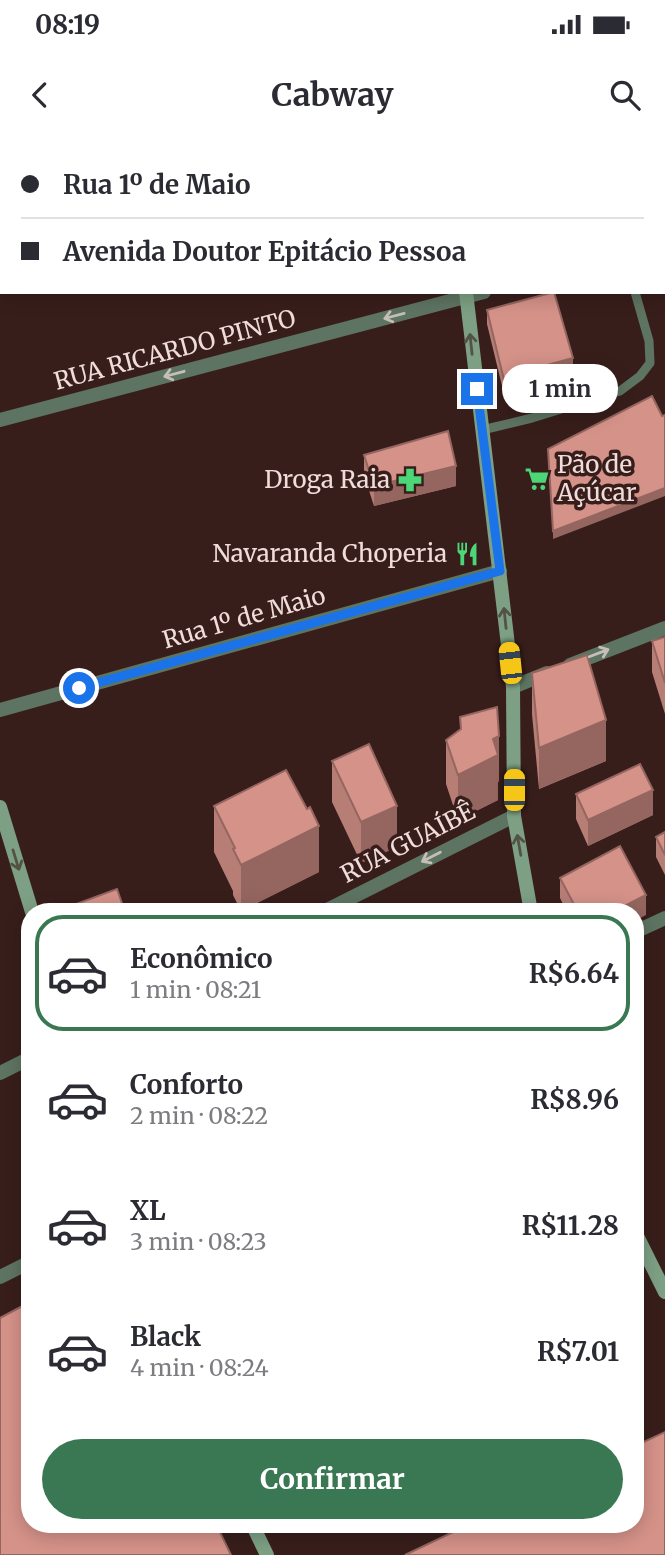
<!DOCTYPE html>
<html lang="pt">
<meta charset="utf-8">
<style>
body{margin:0;font-family:Merriweather,serif;background:#f7f7f7;color:#2b2b33;height:100vh;display:flex;flex-direction:column;font-size:26px;white-space:nowrap}
*{box-sizing:border-box;margin:0}
p{font-size:23px;color:#7c7c81}
.icon{flex:none;width:38px;height:38px;fill:none;stroke:currentColor;stroke-width:2;stroke-linecap:round;stroke-linejoin:round}
.map{position:relative;flex:1;overflow:hidden}
.side{position:absolute;left:21px;top:763px;width:623px;height:630px;display:flex;flex-direction:column;background:#fff;border-radius:28px;box-shadow:0 4px 18px #0003}
.side>*{flex:none}
.hud{position:absolute;left:0px;top:0px;width:665px;height:154px;box-shadow:0 4px 18px #0003;display:grid;align-content:center;height:154px;padding:0 21px;background:#fff}
.end{position:absolute;width:32px;height:32px;margin:-16px;border:9px solid #1a73e8;background:#fff;box-shadow:0 0 0 4px #fff}
.from{border-radius:50%}
.bubble{position:absolute;height:49px;border-radius:24px;background:#fff;box-shadow:0 4px 18px #0003;font-size:23px;font-weight:700;line-height:49px;text-align:center}
.car{position:absolute;width:21px;height:42px;margin:-21px -10px;border-radius:9px;box-shadow:0 0 5px 2px #0007;background:linear-gradient(#f5c518 24%,#345 0 40%,#f5c518 0 76%,#345 0 86%,#f5c518 0)}
.hud b{display:flex;align-items:center;gap:24px;height:66px;font-size:26px}
.hud b+b{border-top:2px solid #e1e1e2}
.hud i{width:18px;height:18px;background:#2b2b33}
ul{padding:12px 0 0;list-style:none}
li{display:flex;align-items:center;gap:21px;height:116px;margin:0 14px 10px;padding:0 7px;border:4px solid transparent;border-radius:28px}
li div{flex:1}
li b{display:block;font-size:26px}
li em{font-style:normal;font-weight:700}
li.active{border-color:#397852}
li>.icon{width:63px;height:63px;stroke-width:1.5}
.primary-button{display:flex;gap:14px;margin-top:auto;padding:14px 21px}
.primary-button a{flex:1;height:80px;border-radius:42px;background:#397852;color:#fff;font-size:28px;font-weight:700;line-height:80px;text-align:center}
.status{display:flex;justify-content:space-between;align-items:center;height:49px;padding:0 35px;background:#fff;direction:ltr}
.status svg{height:19px;fill:currentColor}
header{display:flex;justify-content:space-between;align-items:center;height:91px;padding:0 21px;background:#fff;font-size:32px;font-weight:700}
.map>svg:first-child{display:block}
.lines{fill:none;stroke-linecap:round;stroke-linejoin:round}
.service{stroke:#5e7462;stroke-width:9}
.minor{stroke:#5e7462;stroke-width:14}
.tertiary{stroke:#5e7462;stroke-width:14}
.secondary{stroke:#7da084;stroke-width:14}
.wall{fill:#b77e76}
.shaded-wall{fill:#956660}
.building{fill:#d59289;stroke:#956660;stroke-width:2}
.oneway{stroke:#c4beb7}
.oneway2{stroke:#545245}
.route{stroke:#1a73e8;stroke-width:9}
.labels{text-anchor:middle;stroke-width:7;stroke-linejoin:round;paint-order:stroke}
.street-label{font-size:24px;fill:#f0dddb;stroke:#381e1b}
.poi-label{font-size:24px;fill:#f0dddb;stroke:#381e1b;text-anchor:end}
</style>
<div class="status"><b>08:19</b><svg viewBox="0 0 49 12"><path d="M0 12V9h3v3zM5 12V6h3v6zM10 12V3h3v9zM15 12V0h3v12zM26 1h20v11H26zM47 4h2v5h-2z"/></svg></div>
<header><svg class="icon" aria-label="back" viewBox="0 0 24 24"><path d="M15 5l-7 7 7 7"/></svg>Cabway<svg class="icon" aria-label="search" viewBox="0 0 24 24"><circle cx="10" cy="10" r="6"/><path d="M15 15l6 6"/></svg></header>
<div class="map">
<svg width="665" height="1415" viewBox="0 0 665 1415">
<rect width="100%" height="100%" fill="#381e1b"/>
<g class="lines">
<path class="service" d="M482 290 532 278 620 251 640 236 650 223 649 201 635 152"/>
<g class="minor">
<path d="M663 103H665"/>
<path d="M0 280 484 152"/>
<path d="M570 525 665 488"/>
<path d="M513 547 547 533"/>
<path d="M0 570 500 431"/>
<path d="M323 772 514 676"/>
<path d="M635 792 665 778"/>
<path d="M0 933 30 918"/>
</g>
<path class="tertiary" d="M0 1137 30 1122"/>
<g class="secondary">
<path d="M451 0V2"/>
<path d="M466 152 513 547 514 676 531 772"/>
<path d="M0 667 32 772"/>
<path d="M635 1092 665 1152"/>
<path d="M252 1384 267 1415"/>
</g>
</g>
<g class="wall">
<path d="M247 0H298V2H248Z"/>
<path d="M487 170 573 232 530 244V248L504 254 487 184Z"/>
<path d="M364 315 456 346 374 366 364 335Z"/>
<path d="M665 497V574L652 532V501Z"/>
<path d="M532 533 606 621 539 649 532 574Z"/>
<path d="M460 577 499 641 498 642V660L458 680 446 644V600L460 590Z"/>
<path d="M332 621 397 707 361 723 332 662Z"/>
<path d="M576 654 653 675 588 706 576 679Z"/>
<path d="M214 666 307 669 319 732 241 771 233 755V751L214 712Z"/>
<path d="M665 692V735L656 717V697Z"/>
<path d="M560 738 646 775 635 772H567L560 758Z"/>
</g>
<g class="shaded-wall">
<rect x="261" y="0" width="37" height="2"/>
<rect x="0" y="62" width="2" height="45"/>
<path d="M573 218V232L530 244V248L504 254V240L529 230Z"/>
<path d="M456 326V346L374 366V346Z"/>
<path d="M665 348V356L553 399V391Z"/>
<path d="M606 580V621L539 649V608Z"/>
<path d="M499 596V641L498 642V660L458 680V635L493 599Z"/>
<path d="M653 650V675L588 706V680Z"/>
<path d="M397 666V707L361 723V682Z"/>
<path d="M319 686V732L241 771V725Z"/>
<path d="M646 755V775L635 781V772H613Z"/>
<path d="M637 1205V1225L635 1226V1206Z"/>
</g>
<g class="building">
<path d="M0 0H16L17 2H2V62H0Z"/>
<path d="M72 0H137L138 2H73Z"/>
<path d="M554 152 573 218 529 230 530 234 504 240 487 170Z"/>
<path d="M652 256 662 276 665 275V348L553 391 548 309Z"/>
<path d="M448 291 456 326 374 346 364 315Z"/>
<path d="M665 497V543L652 501Z"/>
<path d="M587 515 606 580 539 608 532 533Z"/>
<path d="M497 567 499 596 493 599 498 615 458 635 446 600 461 589 460 577Z"/>
<path d="M369 604 397 666 361 682 332 621Z"/>
<path d="M640 624 653 650 588 680 576 654Z"/>
<path d="M286 630 307 669 310 667 319 686 241 725 233 709 235 708 214 666Z"/>
<path d="M665 692V715L656 697Z"/>
<path d="M620 706 646 755 613 772H578L560 738Z"/>
<path d="M117 749 125 772H79L76 764Z"/>
<path d="M30 1162V1384H216L231 1415H0V1178Z"/>
<path d="M665 1292V1415H405L470 1384H635V1306Z"/>
</g>
<defs><path id="oneway-shaft" d="M-6 0H5M1.5-3L5.5 0L1.5 3" fill="none" stroke-width="1.6" stroke-linecap="round" stroke-linejoin="round" transform="scale(1.75)"/></defs>
<g class="oneway">
<use href="#oneway-shaft" transform="translate(394 176) rotate(165)"/>
<use href="#oneway-shaft" transform="translate(174 234) rotate(165)"/>
<use href="#oneway-shaft" transform="translate(599 513) rotate(-21)"/>
<use href="#oneway-shaft" transform="translate(431 717) rotate(153)"/>
</g>
<g class="oneway2">
<use href="#oneway-shaft" transform="translate(471 204) rotate(-96)"/>
<use href="#oneway-shaft" transform="translate(505 478) rotate(-96)"/>
<use href="#oneway-shaft" transform="translate(519 705) rotate(-100)"/>
<use href="#oneway-shaft" transform="translate(16 720) rotate(73)"/>
</g>
<g class="lines">
<path class="route" d="M79 548 500 431 477 249"/>
</g>
<defs>
<g id="supermarket-bare" transform="scale(1.89)"><path d="M-6-5.5h2.5l.6 2H6L4.5 2H-2.5L-4.4-4H-6ZM-1.5 3.2a1.3 1.3 0 1 0 .1 0ZM3 3.2a1.3 1.3 0 1 0 .1 0Z" fill="#4bd677" stroke="#381e1b" stroke-width="2.5" paint-order="stroke"/></g>
<g id="pharmacy-bare" transform="scale(1.89)"><path d="M-2-6h4v4h4v4h-4v4h-4v-4h-4v-4h4Z" fill="#4bd677" stroke="#381e1b" stroke-width="2.5" paint-order="stroke"/></g>
<g id="restaurant-bare" transform="scale(1.89)"><path d="M-5-6h1v4h1v-4h1v4h1v-4h1v5L-1.5 .5V6h-2V.5L-5-1ZM5-6V6H3V1.5H1.5Q1.5-4 5-6Z" fill="#4bd677" stroke="#381e1b" stroke-width="2.5" paint-order="stroke"/></g>
</defs>
<g fill-rule="evenodd">
<use href="#supermarket-bare" x="537" y="339"/>
<use href="#pharmacy-bare" x="410" y="340"/>
<use href="#restaurant-bare" x="467" y="414"/>
</g>
<g class="labels">
<g class="street-label">
<text transform="translate(175 210) rotate(-15)" y="8">RUA RICARDO PINTO</text>
<text transform="translate(244 478) rotate(-16)" y="8">Rua 1º de Maio</text>
<text transform="translate(408 703) rotate(-27)" y="8">RUA GUAÍBÊ</text>
</g>
<g class="poi-label">
<text x="557" y="333" text-anchor="start">Pão de<tspan x="557" dy="28">Açúcar</tspan></text>
<text x="390" y="348">Droga Raia</text>
<text x="447" y="422">Navaranda Choperia</text>
</g>
</g>
</svg>
<i class="end from" style="left:79px;top:548px"></i>
<i class="end" style="left:477px;top:249px"></i>
<div class="bubble" style="left:502px;top:224px;width:116px">1 min</div>
<i class="car" style="left:510px;top:523px;rotate:354deg"></i>
<i class="car" style="left:514px;top:650px;rotate:0deg"></i>
<div class="hud">
<b><i class="from"></i>Rua 1º de Maio</b>
<b><i></i>Avenida Doutor Epitácio Pessoa</b>
</div>
<section class="side">
<ul>
<li class="active"><svg class="icon" aria-label="car" viewBox="0 0 24 24"><path d="M5 17H2v-5l4-1 3-4h7l3 4 3 1v5h-3M9 17h6M6 11h13"/><circle cx="7" cy="17" r="2"/><circle cx="17" cy="17" r="2"/></svg><div><b>Econômico</b><p>1 min · 08:21</p></div><em>R$6.64</em></li>
<li><svg class="icon" aria-label="car" viewBox="0 0 24 24"><path d="M5 17H2v-5l4-1 3-4h7l3 4 3 1v5h-3M9 17h6M6 11h13"/><circle cx="7" cy="17" r="2"/><circle cx="17" cy="17" r="2"/></svg><div><b>Conforto</b><p>2 min · 08:22</p></div><em>R$8.96</em></li>
<li><svg class="icon" aria-label="car" viewBox="0 0 24 24"><path d="M5 17H2v-5l4-1 3-4h7l3 4 3 1v5h-3M9 17h6M6 11h13"/><circle cx="7" cy="17" r="2"/><circle cx="17" cy="17" r="2"/></svg><div><b>XL</b><p>3 min · 08:23</p></div><em>R$11.28</em></li>
<li><svg class="icon" aria-label="car" viewBox="0 0 24 24"><path d="M5 17H2v-5l4-1 3-4h7l3 4 3 1v5h-3M9 17h6M6 11h13"/><circle cx="7" cy="17" r="2"/><circle cx="17" cy="17" r="2"/></svg><div><b>Black</b><p>4 min · 08:24</p></div><em>R$7.01</em></li>
</ul>
<div class="primary-button"><a>Confirmar</a></div>
</section>
</div>
